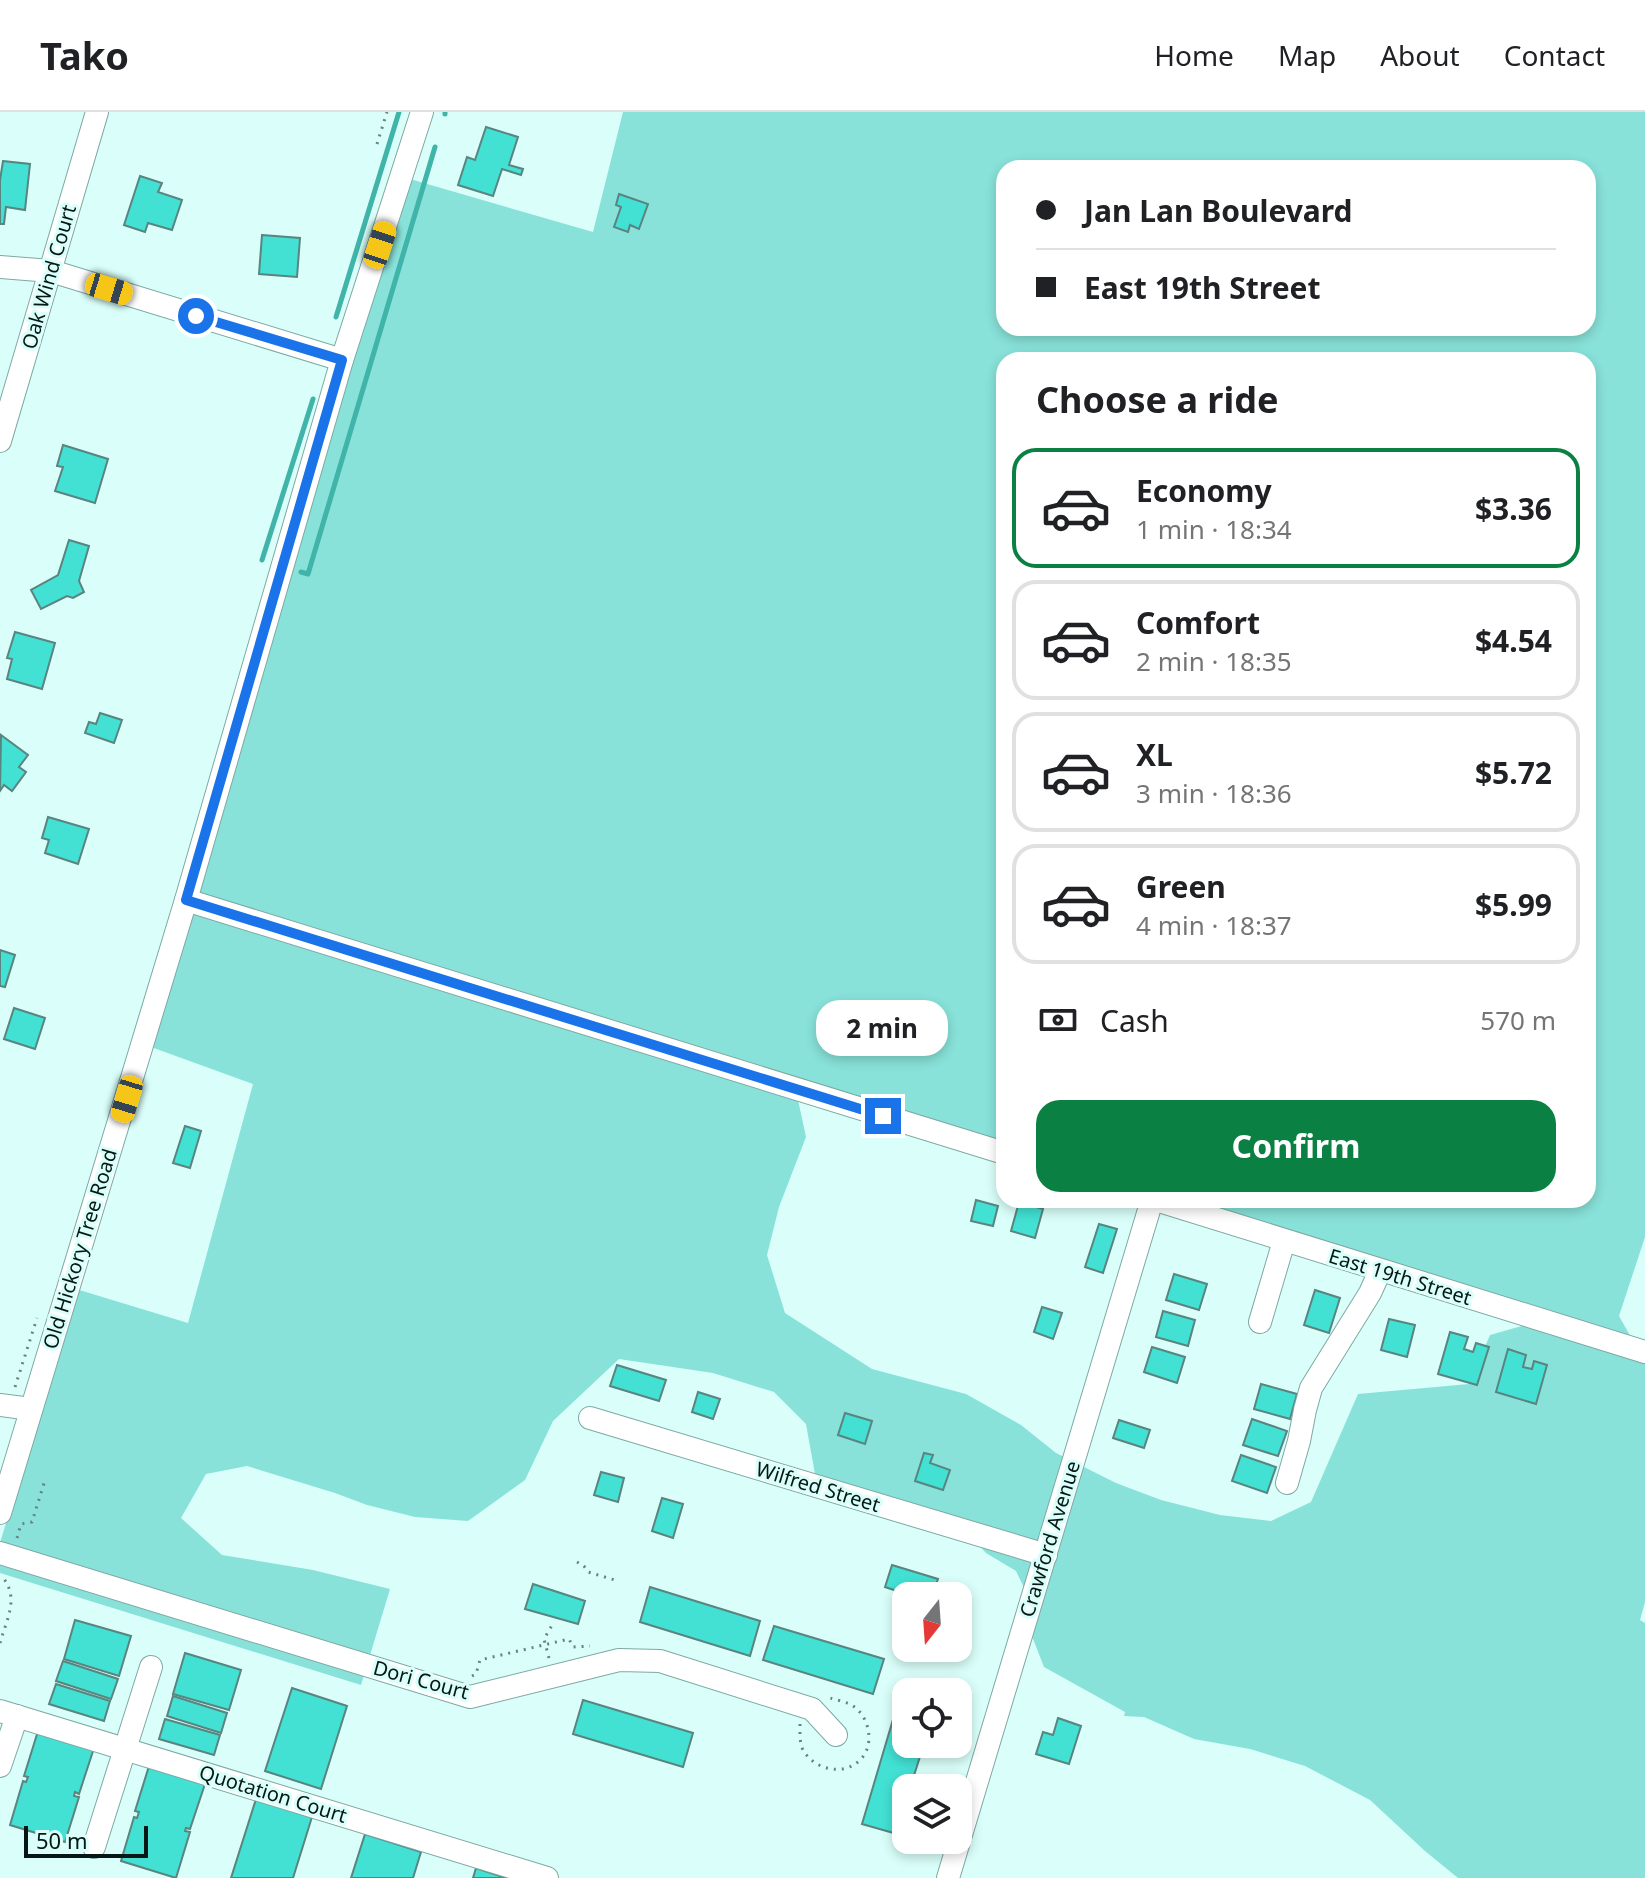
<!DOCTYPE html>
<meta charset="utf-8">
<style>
body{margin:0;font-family:"Noto Sans",sans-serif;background:#f6f6f6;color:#202124;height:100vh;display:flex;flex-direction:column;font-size:30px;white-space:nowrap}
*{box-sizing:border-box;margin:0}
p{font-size:26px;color:#757577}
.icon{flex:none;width:44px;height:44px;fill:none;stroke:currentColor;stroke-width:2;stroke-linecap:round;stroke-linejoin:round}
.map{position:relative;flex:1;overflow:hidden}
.drawer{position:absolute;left:996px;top:240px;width:600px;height:856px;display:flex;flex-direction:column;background:#fff;border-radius:24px;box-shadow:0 4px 12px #0003}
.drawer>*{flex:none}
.guide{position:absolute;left:996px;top:48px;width:600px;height:176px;border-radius:24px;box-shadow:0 4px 12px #0003;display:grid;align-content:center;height:176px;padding:0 40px;background:#fff}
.needle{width:52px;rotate:197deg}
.controls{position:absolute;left:892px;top:1470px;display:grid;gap:16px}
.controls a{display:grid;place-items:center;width:80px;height:80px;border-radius:16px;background:#fff;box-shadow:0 4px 12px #0003;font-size:40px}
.scale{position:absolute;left:24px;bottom:20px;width:124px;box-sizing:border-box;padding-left:8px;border:4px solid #061715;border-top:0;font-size:22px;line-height:28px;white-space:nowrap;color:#061715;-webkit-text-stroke:6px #dafffa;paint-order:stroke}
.end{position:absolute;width:36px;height:36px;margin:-18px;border:10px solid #1a73e8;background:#fff;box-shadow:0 0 0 4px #fff}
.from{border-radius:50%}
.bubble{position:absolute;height:56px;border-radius:24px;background:#fff;box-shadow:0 4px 12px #0003;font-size:26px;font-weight:700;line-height:56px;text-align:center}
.car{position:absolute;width:24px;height:48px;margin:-24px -12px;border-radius:10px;box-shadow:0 0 6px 2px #0007;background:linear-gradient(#f5c518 24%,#345 0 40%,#f5c518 0 76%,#345 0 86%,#f5c518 0)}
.guide b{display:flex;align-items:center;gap:28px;height:76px;font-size:30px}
.guide b+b{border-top:2px solid #e0e0e0}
.guide i{width:20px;height:20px;background:#202124}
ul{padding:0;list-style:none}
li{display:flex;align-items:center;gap:24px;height:120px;margin:0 16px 12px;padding:0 24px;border:4px solid #e0e0e0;border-radius:24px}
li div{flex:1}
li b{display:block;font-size:30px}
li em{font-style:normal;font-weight:700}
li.active{border-color:#0b8043}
li>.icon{width:72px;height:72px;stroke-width:1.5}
h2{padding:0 40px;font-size:36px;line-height:96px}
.pay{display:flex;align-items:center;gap:20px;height:88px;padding:0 40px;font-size:30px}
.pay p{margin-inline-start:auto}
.action{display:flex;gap:16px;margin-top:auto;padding:16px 40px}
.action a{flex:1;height:92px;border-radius:24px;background:#0b8043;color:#fff;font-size:32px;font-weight:700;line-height:92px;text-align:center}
header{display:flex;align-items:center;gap:48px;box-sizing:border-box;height:112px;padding:0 40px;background:#fff;border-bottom:2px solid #e0e0e0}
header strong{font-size:38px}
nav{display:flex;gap:44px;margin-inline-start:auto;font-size:28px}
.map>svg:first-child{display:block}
.green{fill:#88e2d9;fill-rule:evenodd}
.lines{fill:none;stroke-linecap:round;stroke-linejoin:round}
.stream{stroke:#41b4aa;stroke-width:5}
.building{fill:#42e1d4;stroke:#59847f;stroke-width:2}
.minor-casing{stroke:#7da9a4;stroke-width:24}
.path{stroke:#68827f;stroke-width:3;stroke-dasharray:2 6;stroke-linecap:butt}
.minor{stroke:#fff;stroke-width:22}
.route{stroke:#1a73e8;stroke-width:10}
.labels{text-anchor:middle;stroke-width:6;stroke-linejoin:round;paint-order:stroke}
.street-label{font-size:20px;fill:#061715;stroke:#dafffa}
</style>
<header>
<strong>Tako</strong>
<nav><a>Home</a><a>Map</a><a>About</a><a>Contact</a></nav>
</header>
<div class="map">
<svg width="1645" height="1766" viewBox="0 0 1645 1766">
<rect width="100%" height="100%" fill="#dafffa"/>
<path class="green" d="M623 0H1645V1125L1619 1204 1645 1250V1490L1640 1508 1645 1511V1766H1458L1425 1739 1370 1688 1305 1654 1250 1637 1194 1627 1144 1605 1124 1604 1125 1600 1044 1555 1028 1514 1029 1486 1016 1459 986 1441 967 1421 815 1362 806 1312 774 1280 713 1261 619 1247 553 1309 525 1368 468 1409 415 1405 367 1393 335 1381 247 1354 206 1362 181 1406 222 1443 313 1458 390 1477 361 1573 0 1461V1431L76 1177 188 1211 253 972 151 935 350 251 410 67 593 120ZM1004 56H1588V216H1004ZM1004 248H1588V1088H1126L1529 1212 1490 1223 1469 1272 1358 1282 1311 1390 1271 1409 1220 1403 1161 1388 1116 1371 1056 1341 1021 1313 966 1282 872 1257 785 1201 767 1143 779 1095 806 1025 798 988 1004 1050Z"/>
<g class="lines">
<g class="stream">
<path d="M445 2V0"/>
<path d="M336 205 399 0"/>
<path d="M262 448 313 287"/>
<path d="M301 460 308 462 435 35"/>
</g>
</g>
<g class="building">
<path d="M486 15 518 25 509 53 523 57 521 63 502 57 493 84 458 73 467 45 475 48Z"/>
<path d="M3 49 30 52 25 98 6 95 4 112H0V68Z"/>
<path d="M140 64 162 71 158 80 182 88 172 118 148 111 145 120 124 113Z"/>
<path d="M619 82 648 92 639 117 630 113 628 120 614 115 621 95 616 93Z"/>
<path d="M262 123 300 126 297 165 259 162Z"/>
<path d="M63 333 108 347 95 391 55 379 63 355 57 354Z"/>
<path d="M69 428 89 434 79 469 84 480 73 486 67 484 41 497 31 478 58 463Z"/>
<path d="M15 520 55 531 42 577 7 567 12 547 7 546Z"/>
<path d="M100 601 122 608 114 631 85 621 89 610 96 612Z"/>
<path d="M1 623 28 643 19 655 26 660 12 679 4 673 0 679Z"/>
<path d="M48 705 89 717 78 752 45 741 49 728 42 726Z"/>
<path d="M0 838 15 843 5 875 0 874Z"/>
<path d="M14 896 45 906 35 937 4 927Z"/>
<path d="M185 1014 201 1019 190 1056 173 1051Z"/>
<path d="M976 1088 998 1094 993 1114 971 1109Z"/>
<path d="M1019 1090 1043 1097 1035 1126 1011 1119Z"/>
<path d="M1099 1112 1117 1117 1103 1161 1085 1155Z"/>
<path d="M1174 1162 1207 1172 1199 1198 1166 1188Z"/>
<path d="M1315 1178 1340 1186 1329 1221 1304 1213Z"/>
<path d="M1042 1195 1062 1201 1053 1227 1034 1220Z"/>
<path d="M1163 1199 1195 1208 1188 1234 1156 1225Z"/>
<path d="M1389 1207 1415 1213 1407 1245 1381 1238Z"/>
<path d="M1450 1220 1468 1225 1464 1237 1473 1240 1476 1231 1489 1235 1477 1273 1438 1262Z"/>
<path d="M1152 1235 1185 1245 1177 1271 1144 1260Z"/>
<path d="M1508 1237 1526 1243 1523 1255 1532 1257 1534 1249 1547 1253 1536 1292 1496 1280Z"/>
<path d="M617 1253 666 1268 659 1289 610 1274Z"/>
<path d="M1261 1272 1297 1282 1290 1307 1254 1297Z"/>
<path d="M698 1280 720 1287 713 1307 692 1300Z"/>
<path d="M845 1301 872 1309 865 1332 838 1323Z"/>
<path d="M1252 1307 1287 1319 1278 1344 1243 1333Z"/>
<path d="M1119 1308 1150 1318 1144 1336 1113 1326Z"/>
<path d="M924 1341 933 1343 930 1351 950 1358 943 1378 915 1369Z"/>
<path d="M1241 1343 1276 1355 1267 1381 1232 1369Z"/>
<path d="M601 1360 624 1366 618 1390 594 1383Z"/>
<path d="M662 1386 683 1392 673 1426 652 1419Z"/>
<path d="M892 1453 938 1467 932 1484H912L885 1475Z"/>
<path d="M533 1472 585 1489 578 1512 525 1497Z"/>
<path d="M650 1475 760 1509 750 1544 640 1510Z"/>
<path d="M75 1508 131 1524 119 1564 64 1547Z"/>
<path d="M774 1514 884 1547 873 1582 763 1548Z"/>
<path d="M185 1541 241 1558 229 1598 173 1582Z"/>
<path d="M63 1549 118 1567 111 1587 56 1569Z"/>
<path d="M56 1572 110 1589 104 1609 49 1592Z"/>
<path d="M292 1576 347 1594 321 1677 265 1659Z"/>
<path d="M173 1584 227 1601 221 1621 167 1604Z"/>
<path d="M583 1588 693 1621 683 1655 573 1622Z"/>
<path d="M897 1594 906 1597V1632H924L910 1676H906V1691L897 1722 862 1712Z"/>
<path d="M1058 1606 1081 1614 1069 1652 1036 1642 1043 1620 1053 1623Z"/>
<path d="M165 1607 220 1623 214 1643 159 1627Z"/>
<path d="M38 1619 94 1636 79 1682 75 1680 74 1684 79 1685 65 1730 10 1713 23 1669 26 1670 28 1665 24 1664Z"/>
<path d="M149 1654 205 1672 190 1717 186 1716 185 1719 190 1720 176 1766 121 1749 134 1705 137 1706 139 1700 135 1699Z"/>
<path d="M256 1687 312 1705 293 1766H231Z"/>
<path d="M365 1722 421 1740 413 1766H351Z"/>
<path d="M476 1756 506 1766H473Z"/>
</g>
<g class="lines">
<g class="minor-casing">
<g id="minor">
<path d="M0 155 51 159 342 248"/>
<path d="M0 329 97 0"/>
<path d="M186 788 1004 1041"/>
<path d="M1156 1088 1645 1240"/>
<path d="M1260 1210 1284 1129"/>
<path d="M0 1293 31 1297"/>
<path d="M590 1306 1046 1443"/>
<path d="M1287 1371 1299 1329 1305 1298 1311 1276 1370 1181 1380 1159"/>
<path d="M0 1401 186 788 342 248 422 0"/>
<path d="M0 1441 470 1585 619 1548 660 1549 812 1597 836 1623"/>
<path d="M0 1599 547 1766"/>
<path d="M0 1654 17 1604"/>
<path d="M94 1735 151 1555"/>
<path d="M948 1766 1152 1088"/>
</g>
</g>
<g class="path">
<path d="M377 32 387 0"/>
<path d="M15 1275 37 1206"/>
<path d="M17 1426 21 1412 32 1410 45 1368"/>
<path d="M577 1450 584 1454 588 1460 618 1469"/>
<path d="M0 1531C6 1509 19 1487 4 1467L5 1463"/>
<path d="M549 1546 544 1527 554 1510"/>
<path d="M472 1564 476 1562 480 1548 569 1527 573 1535 590 1534"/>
<path d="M800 1612C800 1621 799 1634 805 1641 817 1658 844 1664 860 1648 875 1634 870 1605 853 1594 847 1590 837 1588 830 1586"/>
</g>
<use href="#minor" class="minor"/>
</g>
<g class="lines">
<path class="route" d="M196 204 342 248 186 788 883 1004"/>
</g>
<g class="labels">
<g class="street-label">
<text transform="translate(49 165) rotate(-74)" y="7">Oak Wind Court</text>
<text transform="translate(80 1137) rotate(-73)" y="7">Old Hickory Tree Road</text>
<text transform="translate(1400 1165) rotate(17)" y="7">East 19th Street</text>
<text transform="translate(818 1375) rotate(17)" y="7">Wilfred Street</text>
<text transform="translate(1050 1427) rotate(-73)" y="7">Crawford Avenue</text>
<text transform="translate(421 1568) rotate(15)" y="7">Dori Court</text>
<text transform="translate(273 1682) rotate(17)" y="7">Quotation Court</text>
</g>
</g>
</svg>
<div class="controls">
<a><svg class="needle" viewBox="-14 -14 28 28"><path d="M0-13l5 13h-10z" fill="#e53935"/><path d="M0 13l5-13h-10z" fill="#757577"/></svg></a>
<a><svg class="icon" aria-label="locate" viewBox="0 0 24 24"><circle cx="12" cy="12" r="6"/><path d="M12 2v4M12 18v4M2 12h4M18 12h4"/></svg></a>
<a><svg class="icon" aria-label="layers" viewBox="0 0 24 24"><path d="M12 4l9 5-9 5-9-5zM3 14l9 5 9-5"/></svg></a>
</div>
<div class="scale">50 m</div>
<i class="end from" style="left:196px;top:204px"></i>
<i class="end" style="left:883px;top:1004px"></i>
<div class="bubble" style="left:816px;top:888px;width:132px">2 min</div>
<i class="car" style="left:380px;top:133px;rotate:18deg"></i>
<i class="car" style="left:109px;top:177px;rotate:107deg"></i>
<i class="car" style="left:127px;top:987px;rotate:197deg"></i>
<div class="guide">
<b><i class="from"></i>Jan Lan Boulevard</b>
<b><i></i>East 19th Street</b>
</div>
<section class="drawer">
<h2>Choose a ride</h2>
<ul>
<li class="active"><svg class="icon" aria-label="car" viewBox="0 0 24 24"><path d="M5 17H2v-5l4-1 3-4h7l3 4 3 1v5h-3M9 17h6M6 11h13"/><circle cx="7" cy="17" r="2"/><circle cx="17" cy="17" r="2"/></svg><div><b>Economy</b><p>1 min · 18:34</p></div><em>$3.36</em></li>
<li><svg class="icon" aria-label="car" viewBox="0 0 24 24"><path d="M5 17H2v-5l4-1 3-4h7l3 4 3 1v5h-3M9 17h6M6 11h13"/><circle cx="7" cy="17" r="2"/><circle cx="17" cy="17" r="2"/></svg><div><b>Comfort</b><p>2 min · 18:35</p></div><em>$4.54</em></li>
<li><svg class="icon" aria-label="car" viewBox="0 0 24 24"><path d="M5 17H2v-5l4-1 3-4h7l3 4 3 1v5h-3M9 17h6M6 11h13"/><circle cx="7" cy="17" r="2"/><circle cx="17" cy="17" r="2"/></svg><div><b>XL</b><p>3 min · 18:36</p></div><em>$5.72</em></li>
<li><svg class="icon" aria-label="car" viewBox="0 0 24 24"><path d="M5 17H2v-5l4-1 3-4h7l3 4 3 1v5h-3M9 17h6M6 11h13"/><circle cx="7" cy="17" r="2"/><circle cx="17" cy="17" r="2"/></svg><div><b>Green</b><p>4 min · 18:37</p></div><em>$5.99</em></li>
</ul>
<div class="pay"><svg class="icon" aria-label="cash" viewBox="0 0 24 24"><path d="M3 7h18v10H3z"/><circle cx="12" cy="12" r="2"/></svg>Cash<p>570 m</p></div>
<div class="action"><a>Confirm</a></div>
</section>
</div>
